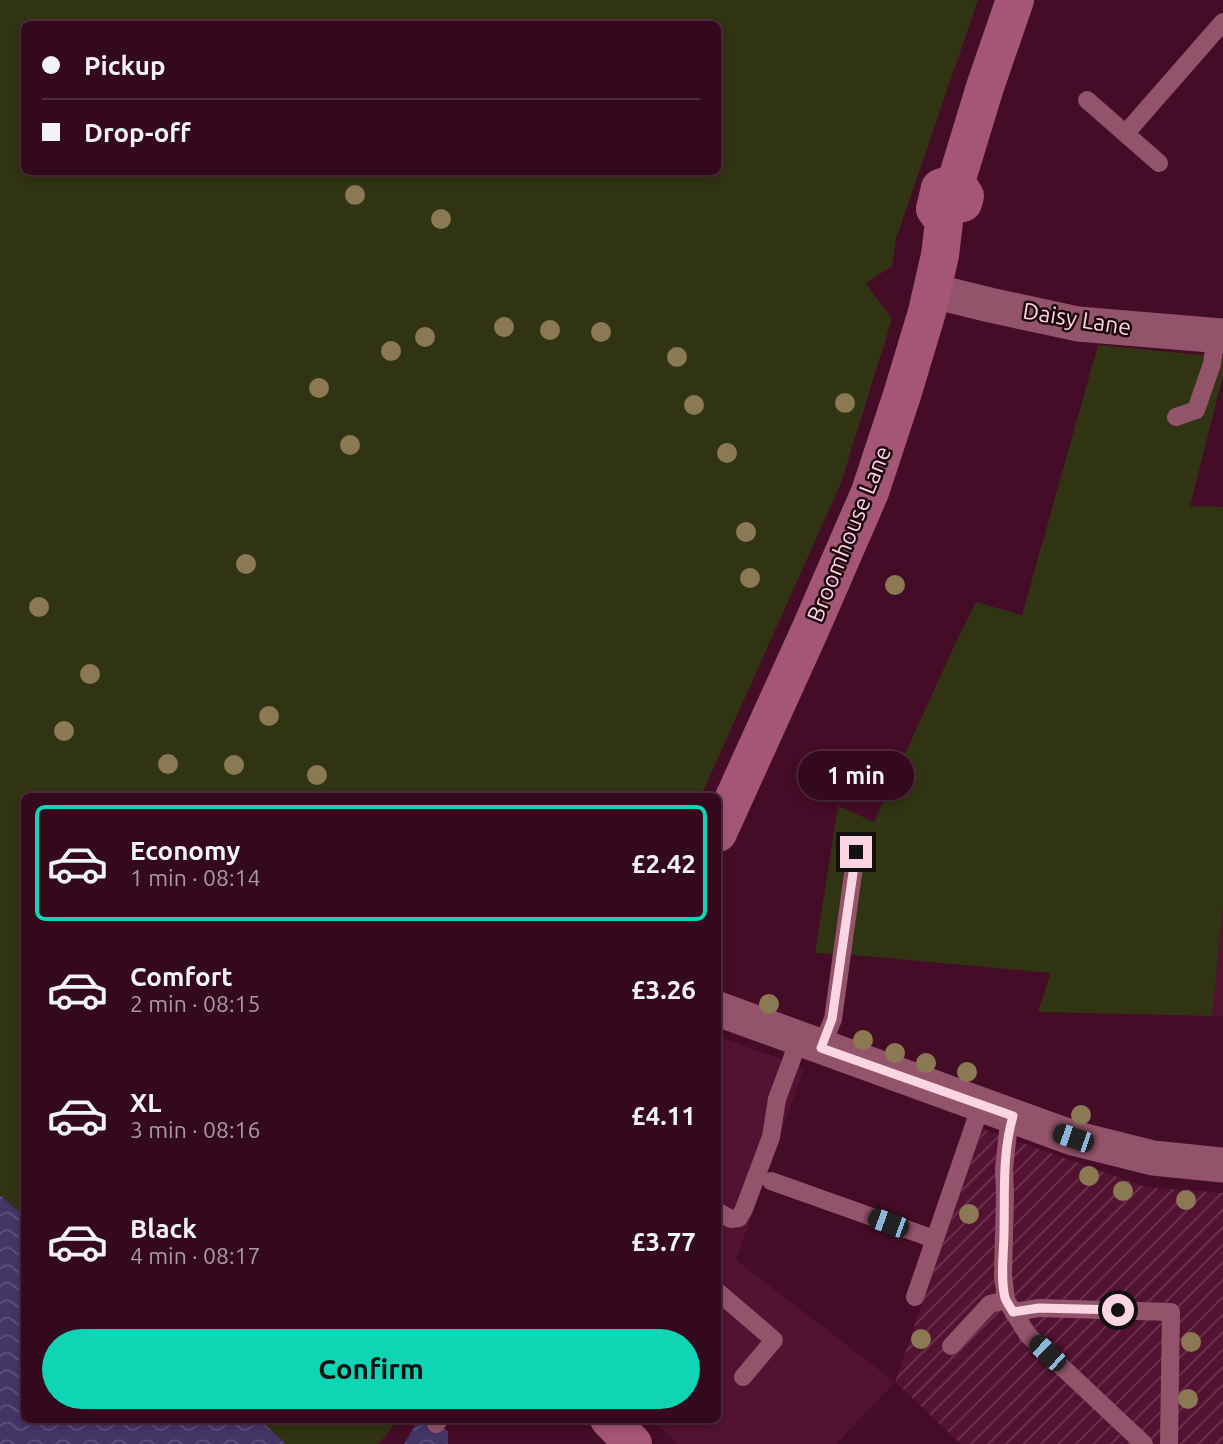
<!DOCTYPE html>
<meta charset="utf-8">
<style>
body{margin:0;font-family:Ubuntu,sans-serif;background:#3c1226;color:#f1f3f6;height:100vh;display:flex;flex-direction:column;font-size:26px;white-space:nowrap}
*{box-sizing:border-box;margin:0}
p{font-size:23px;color:#a99aa4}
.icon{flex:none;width:38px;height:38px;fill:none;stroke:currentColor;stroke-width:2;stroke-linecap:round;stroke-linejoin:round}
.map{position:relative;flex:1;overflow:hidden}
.side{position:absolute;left:21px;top:793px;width:700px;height:630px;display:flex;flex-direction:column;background:#34091d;border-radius:10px;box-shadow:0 4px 10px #0003,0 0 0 2px #4e2a3b}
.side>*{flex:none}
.hud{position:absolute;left:21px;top:21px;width:700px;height:154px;border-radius:10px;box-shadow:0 4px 10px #0003,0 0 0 2px #4e2a3b;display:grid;align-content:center;height:154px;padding:0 21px;background:#34091d}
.end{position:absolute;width:32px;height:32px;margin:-16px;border:9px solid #fbd5e2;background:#111;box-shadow:0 0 0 4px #111}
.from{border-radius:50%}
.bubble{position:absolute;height:49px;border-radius:24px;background:#34091d;box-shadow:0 4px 10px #0003,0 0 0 2px #4e2a3b;font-size:23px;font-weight:700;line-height:49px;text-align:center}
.car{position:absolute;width:21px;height:42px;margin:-21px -10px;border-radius:9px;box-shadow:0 0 5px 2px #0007;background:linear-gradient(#222 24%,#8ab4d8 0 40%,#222 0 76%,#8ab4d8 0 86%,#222 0)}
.hud b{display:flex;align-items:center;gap:24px;height:66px;font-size:26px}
.hud b+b{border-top:2px solid #4e2a3b}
.hud i{width:18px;height:18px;background:#f1f3f6}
ul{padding:12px 0 0;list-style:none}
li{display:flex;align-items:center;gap:21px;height:116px;margin:0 14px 10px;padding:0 7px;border:4px solid transparent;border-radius:10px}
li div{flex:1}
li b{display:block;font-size:26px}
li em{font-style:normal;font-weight:700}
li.selected{border-color:#0fd5b4}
li>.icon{width:63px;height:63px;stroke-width:1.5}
.action{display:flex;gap:14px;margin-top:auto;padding:14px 21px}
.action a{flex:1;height:80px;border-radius:42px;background:#0fd5b4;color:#111;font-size:28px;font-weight:700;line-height:80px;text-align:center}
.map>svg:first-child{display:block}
.built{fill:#531231}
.industrial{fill:url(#industrial-furrows)}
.grass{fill:#303412;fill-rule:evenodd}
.water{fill:url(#water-waves)}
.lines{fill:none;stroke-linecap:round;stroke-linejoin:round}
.lane{stroke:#93536b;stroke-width:18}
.street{stroke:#93536b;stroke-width:35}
.secondary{stroke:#a45674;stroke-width:38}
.tree{fill:#8b7954}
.route{stroke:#fbd5e2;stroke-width:9}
.labels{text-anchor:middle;stroke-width:5;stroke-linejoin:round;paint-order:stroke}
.street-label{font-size:23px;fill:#fbd5e2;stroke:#1d0610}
</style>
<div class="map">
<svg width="1223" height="1444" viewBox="0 0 1223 1444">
<defs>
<pattern id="industrial-furrows" width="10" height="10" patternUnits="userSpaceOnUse" patternTransform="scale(1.75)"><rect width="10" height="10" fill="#531231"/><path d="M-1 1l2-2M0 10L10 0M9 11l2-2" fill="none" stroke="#6d344f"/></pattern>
<pattern id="water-waves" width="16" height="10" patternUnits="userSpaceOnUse" patternTransform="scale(1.75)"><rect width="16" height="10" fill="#443567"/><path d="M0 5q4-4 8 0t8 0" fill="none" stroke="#60517c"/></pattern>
</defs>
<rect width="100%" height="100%" fill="#450c27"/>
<g class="built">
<path d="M1223 908V1016H1212L1215 987Z"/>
<path d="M718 1036 804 1068 736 1260 895 1382 836 1444H677L652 1419H718Z"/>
</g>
<path class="industrial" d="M983 1129 1146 1187 1223 1193V1444H961L895 1382Z"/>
<g class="grass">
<path d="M0 0H978L896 239 892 266 866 283 892 319 841 483 701 796H24V1216L0 1195ZM24 24H718V172H24Z"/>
<path d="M1098 345 1223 357V376L1190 506 1223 507V908L1212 1016 1038 1012 1051 973 853 955 815 953 838 806 874 822 955 644 976 602 1022 615Z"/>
<path d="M259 1419H397L389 1432 378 1444H286Z"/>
</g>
<g class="water">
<path d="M0 1195 24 1216V1419H259L286 1444H0Z"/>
<path d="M419 1419H429L448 1431V1444H404Z"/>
</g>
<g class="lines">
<g class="lane">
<path d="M1087 100 1159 163"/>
<path d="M1126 133 1223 22"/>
<path d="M1176 417 1196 410 1212 364 1216 335"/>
<path d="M821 1048 833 1019 856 852"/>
<path d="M1013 1116 1008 1132 1004 1169 1005 1195 1003 1275 1006 1300 1028 1335 1144 1444"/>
<path d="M771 1181 934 1239"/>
<path d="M718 1212 731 1219 739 1218 744 1209 771 1137 777 1099 799 1040"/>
<path d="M718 1292 774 1340 743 1377"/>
<path d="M915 1297 981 1105"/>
<path d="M1013 1312 1039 1308 1171 1312 1169 1444"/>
<path d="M951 1346 990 1304 1006 1300"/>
<path d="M436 1424 440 1419"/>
</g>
<g class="street">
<path d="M933 289 949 295 990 305 1078 324 1223 336"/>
<path d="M718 1009 1073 1138 1153 1158 1223 1165"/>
</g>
<g class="secondary">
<path d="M963 203 965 196 956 182 985 87 1015 0"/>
<path d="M718 833 810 630 870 492 902 395 927 312 940 255 944 222 935 209 940 188 956 182"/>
<path d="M609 1419 633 1444"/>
</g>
</g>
<g class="tree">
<circle cx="355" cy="195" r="10"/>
<circle cx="441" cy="219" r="10"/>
<circle cx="504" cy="327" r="10"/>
<circle cx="550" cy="330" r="10"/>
<circle cx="601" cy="332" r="10"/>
<circle cx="425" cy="337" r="10"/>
<circle cx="391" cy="351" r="10"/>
<circle cx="677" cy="357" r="10"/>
<circle cx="319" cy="388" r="10"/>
<circle cx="845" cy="403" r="10"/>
<circle cx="694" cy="405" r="10"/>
<circle cx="350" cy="445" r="10"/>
<circle cx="727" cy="453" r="10"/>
<circle cx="746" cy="532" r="10"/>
<circle cx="246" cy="564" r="10"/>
<circle cx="750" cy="578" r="10"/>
<circle cx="895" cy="585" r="10"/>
<circle cx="39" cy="607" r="10"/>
<circle cx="90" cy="674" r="10"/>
<circle cx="269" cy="716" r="10"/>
<circle cx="64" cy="731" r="10"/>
<circle cx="168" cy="764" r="10"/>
<circle cx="234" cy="765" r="10"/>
<circle cx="317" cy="775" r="10"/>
<circle cx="769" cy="1004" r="10"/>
<circle cx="863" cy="1040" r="10"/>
<circle cx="895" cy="1053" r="10"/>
<circle cx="926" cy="1063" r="10"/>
<circle cx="967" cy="1072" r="10"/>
<circle cx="1081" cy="1115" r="10"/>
<circle cx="1089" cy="1176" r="10"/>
<circle cx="1123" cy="1191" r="10"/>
<circle cx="1186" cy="1200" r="10"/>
<circle cx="969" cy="1214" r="10"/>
<circle cx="921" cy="1339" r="10"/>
<circle cx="1191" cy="1342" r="10"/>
<circle cx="1188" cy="1399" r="10"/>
</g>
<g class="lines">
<path class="route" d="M856 852 832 1019 821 1048 1013 1116C1002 1154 1005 1193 1004 1232 1004 1253 1000 1277 1005 1298 1007 1303 1011 1308 1013 1312L1039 1308 1118 1310"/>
</g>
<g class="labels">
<g class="street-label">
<text transform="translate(1077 319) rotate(9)" y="8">Daisy Lane</text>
<text transform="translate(849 534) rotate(-68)" y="8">Broomhouse Lane</text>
</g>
</g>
</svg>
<i class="end from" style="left:1118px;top:1310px"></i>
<i class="end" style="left:856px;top:852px"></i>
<div class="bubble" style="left:798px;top:751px;width:116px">1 min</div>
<i class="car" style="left:1073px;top:1138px;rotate:289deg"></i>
<i class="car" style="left:888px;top:1223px;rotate:290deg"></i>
<i class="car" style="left:1047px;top:1353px;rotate:313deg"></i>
<div class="hud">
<b><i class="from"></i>Pickup</b>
<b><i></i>Drop-off</b>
</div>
<section class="side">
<ul>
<li class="selected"><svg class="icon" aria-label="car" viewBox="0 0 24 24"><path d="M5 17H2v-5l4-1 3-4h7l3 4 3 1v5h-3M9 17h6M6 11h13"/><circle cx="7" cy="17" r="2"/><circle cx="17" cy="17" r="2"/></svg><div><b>Economy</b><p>1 min · 08:14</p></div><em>£2.42</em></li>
<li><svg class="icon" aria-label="car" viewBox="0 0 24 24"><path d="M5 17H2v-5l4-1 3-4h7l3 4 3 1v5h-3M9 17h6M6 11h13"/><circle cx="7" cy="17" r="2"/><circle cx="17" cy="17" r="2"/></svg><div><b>Comfort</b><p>2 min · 08:15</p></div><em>£3.26</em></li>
<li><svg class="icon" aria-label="car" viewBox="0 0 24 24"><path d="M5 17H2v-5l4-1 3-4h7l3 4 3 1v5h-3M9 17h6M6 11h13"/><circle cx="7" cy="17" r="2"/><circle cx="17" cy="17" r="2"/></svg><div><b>XL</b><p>3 min · 08:16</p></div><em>£4.11</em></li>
<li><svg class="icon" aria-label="car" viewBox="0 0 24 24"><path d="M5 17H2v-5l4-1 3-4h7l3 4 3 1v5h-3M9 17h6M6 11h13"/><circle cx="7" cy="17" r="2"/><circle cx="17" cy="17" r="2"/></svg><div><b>Black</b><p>4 min · 08:17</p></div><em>£3.77</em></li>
</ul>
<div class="action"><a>Confirm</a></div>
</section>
</div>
